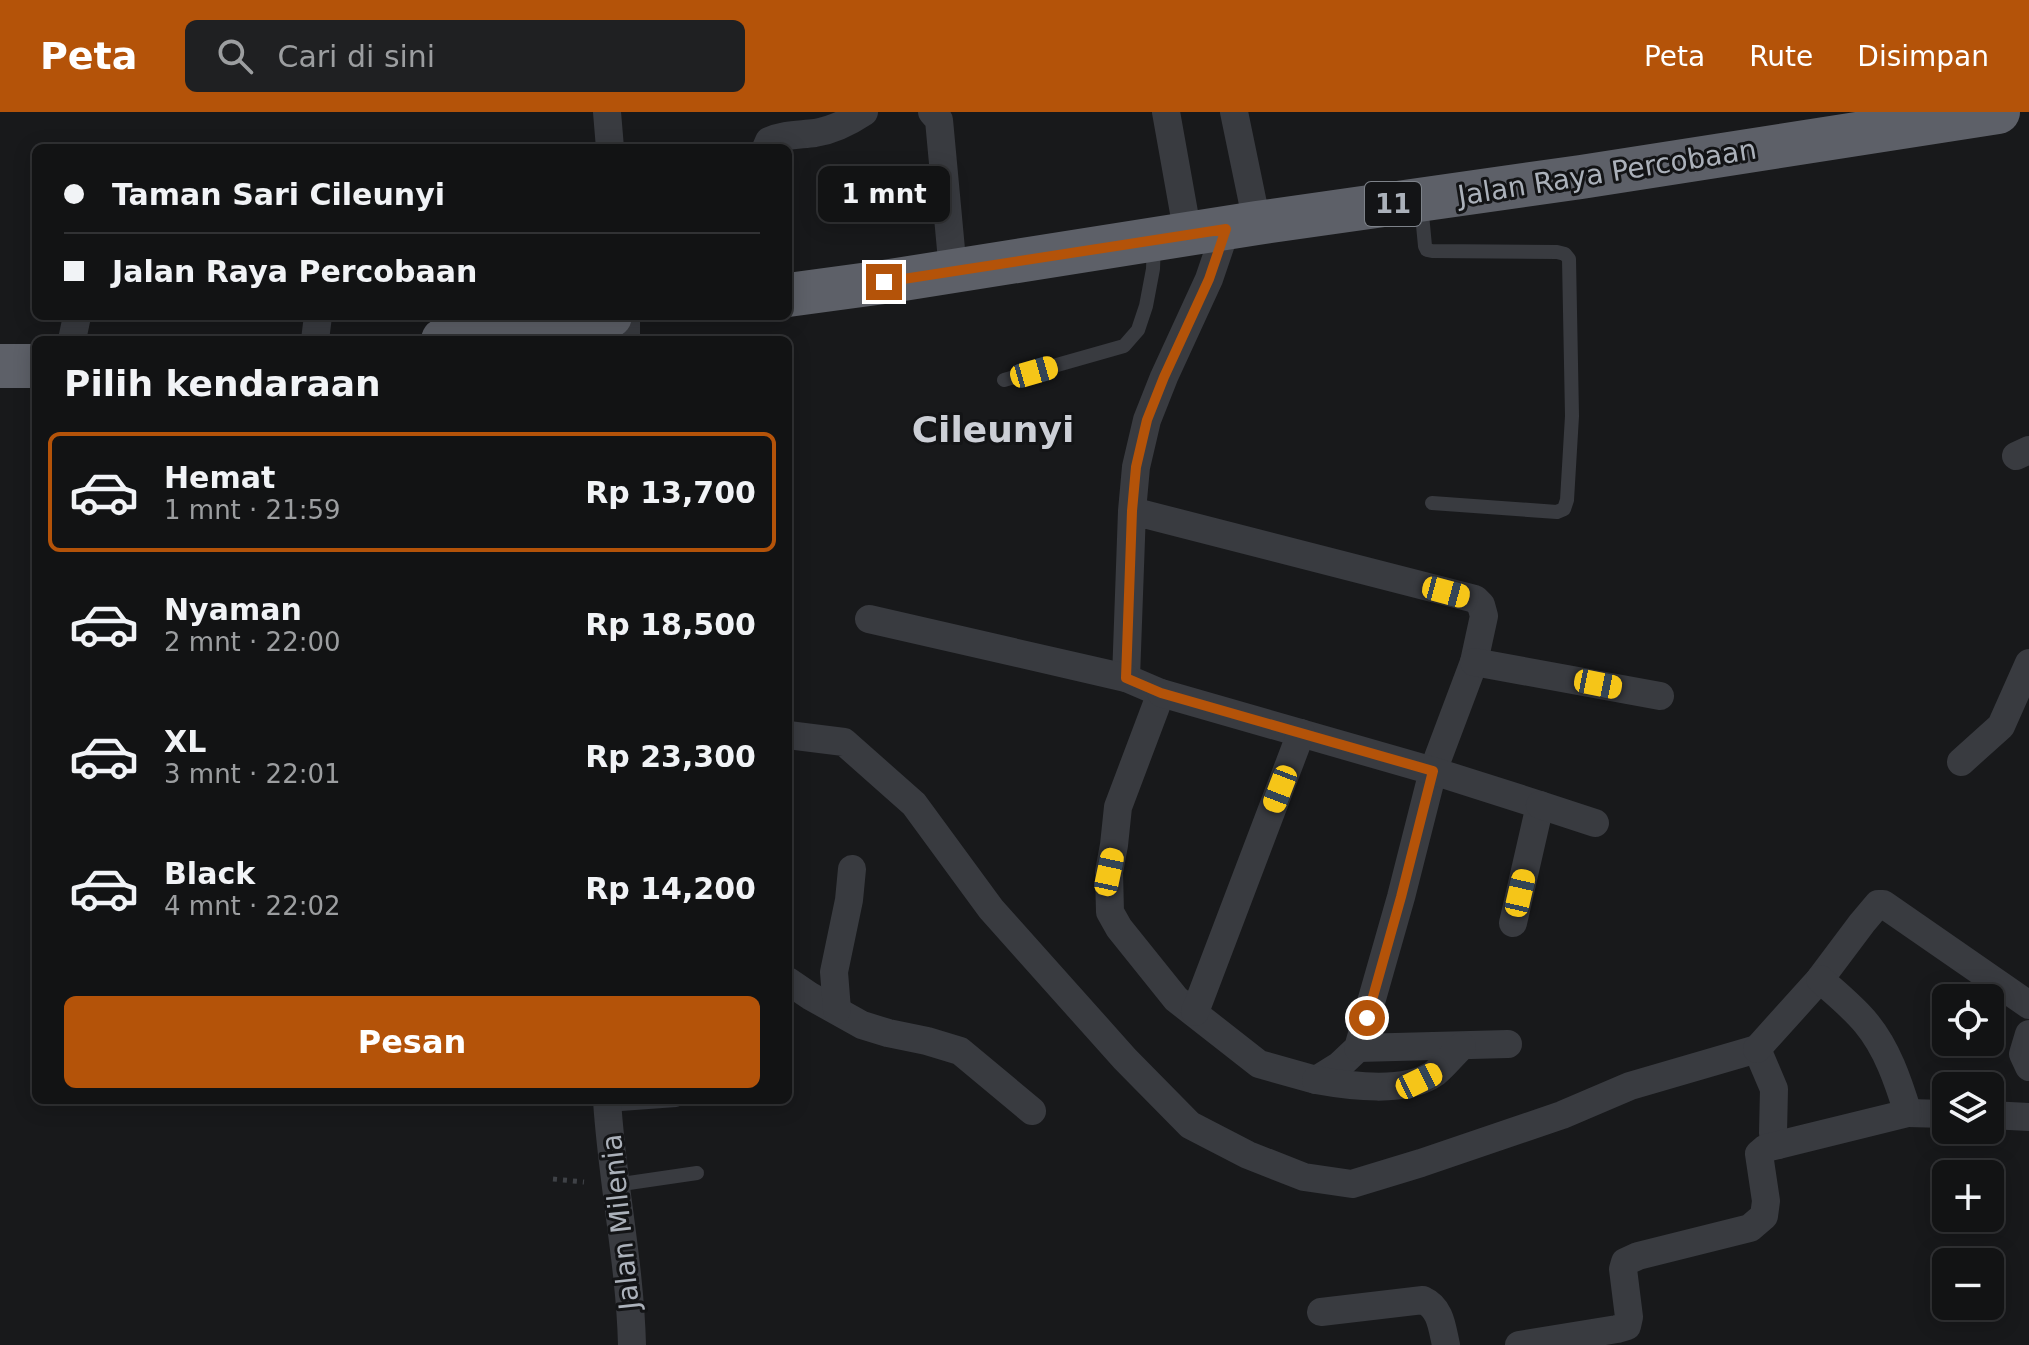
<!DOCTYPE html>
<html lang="id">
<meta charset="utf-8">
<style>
body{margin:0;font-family:"DejaVu Sans",sans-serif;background:#1f2022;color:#f1f3f6;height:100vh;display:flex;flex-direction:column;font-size:30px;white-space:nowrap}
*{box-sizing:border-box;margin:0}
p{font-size:26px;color:#9c9ea0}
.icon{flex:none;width:44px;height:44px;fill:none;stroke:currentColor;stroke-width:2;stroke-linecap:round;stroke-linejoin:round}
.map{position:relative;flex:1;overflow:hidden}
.sheet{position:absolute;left:32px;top:224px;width:760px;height:768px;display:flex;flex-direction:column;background:#121314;border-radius:12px;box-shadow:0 4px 20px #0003,0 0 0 2px #313234}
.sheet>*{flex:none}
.hud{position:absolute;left:32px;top:32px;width:760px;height:176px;border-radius:12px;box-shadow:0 4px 20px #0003,0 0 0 2px #313234;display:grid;align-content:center;height:176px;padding:0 32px;background:#121314}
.controls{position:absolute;left:1932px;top:872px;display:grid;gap:16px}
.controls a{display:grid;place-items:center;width:72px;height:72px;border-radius:12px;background:#121314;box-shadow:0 4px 20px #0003,0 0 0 2px #313234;font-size:40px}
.end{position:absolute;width:36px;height:36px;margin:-18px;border:10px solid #b45309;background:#fff;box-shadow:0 0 0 4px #fff}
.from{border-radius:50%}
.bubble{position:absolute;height:56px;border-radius:12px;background:#121314;box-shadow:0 4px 20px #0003,0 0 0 2px #313234;font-size:26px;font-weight:800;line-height:56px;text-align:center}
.car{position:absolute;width:24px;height:48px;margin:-24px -12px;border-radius:10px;box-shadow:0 0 6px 2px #0007;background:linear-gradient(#f5c518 24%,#345 0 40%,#f5c518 0 76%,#345 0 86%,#f5c518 0)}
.hud b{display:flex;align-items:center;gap:28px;height:76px;font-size:30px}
.hud b+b{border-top:2px solid #313234}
.hud i{width:20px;height:20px;background:#f1f3f6}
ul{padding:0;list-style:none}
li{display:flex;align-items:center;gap:24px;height:120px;margin:0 16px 12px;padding:0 16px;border:4px solid transparent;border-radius:12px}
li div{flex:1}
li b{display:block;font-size:30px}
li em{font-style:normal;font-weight:800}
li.active{border-color:#b45309}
li>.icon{width:72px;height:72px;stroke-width:1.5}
h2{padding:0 32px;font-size:36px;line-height:96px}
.cta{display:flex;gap:16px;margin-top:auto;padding:16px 32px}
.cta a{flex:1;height:92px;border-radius:12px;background:#b45309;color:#fff;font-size:32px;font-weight:800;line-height:92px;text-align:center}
header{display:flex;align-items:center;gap:48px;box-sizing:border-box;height:112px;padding:0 40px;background:#b45309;color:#fff}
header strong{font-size:38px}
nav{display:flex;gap:44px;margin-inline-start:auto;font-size:28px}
.search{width:560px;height:72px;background:#1f2022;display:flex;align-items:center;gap:20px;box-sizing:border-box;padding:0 28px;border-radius:12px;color:#9c9ea0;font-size:30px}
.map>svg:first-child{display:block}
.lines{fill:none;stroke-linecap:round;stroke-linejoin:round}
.path{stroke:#3f4247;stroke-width:5;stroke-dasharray:4 6;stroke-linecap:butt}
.service{stroke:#393b40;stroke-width:14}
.minor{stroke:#393b40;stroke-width:28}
.trunk{stroke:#5d6068;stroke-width:44}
.route{stroke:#b45309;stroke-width:10}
.labels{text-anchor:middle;stroke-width:6;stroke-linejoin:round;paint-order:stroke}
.shield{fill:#131416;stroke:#7d8289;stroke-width:2}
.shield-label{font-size:26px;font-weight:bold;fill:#abb1ba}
.street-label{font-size:28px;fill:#abb1ba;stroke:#131416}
.district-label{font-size:36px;font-weight:bold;fill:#cccfd6;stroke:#131416}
</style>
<header>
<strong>Peta</strong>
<div class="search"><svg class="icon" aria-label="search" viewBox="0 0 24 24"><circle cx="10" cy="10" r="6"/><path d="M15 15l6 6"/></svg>Cari di sini</div>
<nav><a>Peta</a><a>Rute</a><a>Disimpan</a></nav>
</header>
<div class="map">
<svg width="2029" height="1233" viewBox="0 0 2029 1233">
<rect width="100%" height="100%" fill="#18191b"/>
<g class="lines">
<path class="path" d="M553 1067 584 1070"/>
<g class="service">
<path d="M1421 92 1425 134 1427 138 1432 139 1557 140 1565 142 1569 147 1572 304 1567 388 1564 397 1557 400 1432 391"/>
<path d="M1004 268 1124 234 1138 218 1146 194 1153 157 1154 130"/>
<path d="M607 993 676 988"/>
<path d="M615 1073 697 1061"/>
</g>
<g class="minor">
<path d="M607 0 610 36"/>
<path d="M932 0 939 8 953 159"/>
<path d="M1166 0 1188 123"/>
<path d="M1234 0 1257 111"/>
<path d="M766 36 769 29C784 22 799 23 815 21 833 18 849 10 864 0"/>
<path d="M72 228 77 204"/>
<path d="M315 228 318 204"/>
<path d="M626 228V204"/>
<path d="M2016 344 2029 338"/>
<path d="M1132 399 1475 487 1481 493 1484 504 1474 550 1433 659 1401 785 1358 936 1340 953 1316 968 1259 952 1176 887 1119 816 1110 800 1109 760 1114 733 1118 695 1161 581 1126 566 1132 399 1136 355 1147 308 1164 265 1209 167 1226 117"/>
<path d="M869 507 1126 566"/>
<path d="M1474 550 1660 584"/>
<path d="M1161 581 1433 659 1540 693 1513 811"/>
<path d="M788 623 844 630 914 692 991 797 1125 947 1190 1013 1248 1043 1304 1065 1352 1072 1421 1051 1562 1003 1630 974 1757 937 1774 977 1773 1021 1778 1033"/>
<path d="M1961 650 2001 614 2029 551"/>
<path d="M1540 693 1595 711"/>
<path d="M788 869 810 884 862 913 888 921 927 929 960 939 1032 999"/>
<path d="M837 898 834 860 849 788 852 757"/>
<path d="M1195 900 1301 621"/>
<path d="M2029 922 2023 942 2029 955"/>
<path d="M1358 936 1508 932"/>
<path d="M1757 937 1820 867 1862 811 1878 792H1883L1886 794 2029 893"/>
<path d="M1316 968C1349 974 1406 982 1435 961 1445 953 1453 942 1462 934"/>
<path d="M607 988C612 1070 630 1151 632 1233"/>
<path d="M1908 1001 1946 1002"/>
<path d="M1990 1003 2029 1005"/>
<path d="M1321 1200 1423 1188C1441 1196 1442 1216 1446 1233"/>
<path d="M1519 1233 1617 1217 1627 1214 1629 1205 1623 1157 1625 1150 1638 1144 1750 1116 1764 1104 1766 1089 1759 1042 1766 1036 1908 1001C1898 969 1887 936 1866 911 1853 895 1835 881 1820 867"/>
</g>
<g class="trunk">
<path d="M788 183 884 170 1257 111 1581 65 1998 0"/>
<path d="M443 228 610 204"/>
<path d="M0 254H36"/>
</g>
</g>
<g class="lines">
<path class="route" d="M884 170 1226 117 1209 167 1164 265 1147 308 1136 355 1132 399 1126 566 1161 581 1433 659 1401 785 1367 906"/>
</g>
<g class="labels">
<rect class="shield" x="1365" y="70" width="56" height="44" rx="6"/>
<g class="shield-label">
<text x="1393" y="101">11</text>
</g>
<g class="street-label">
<text transform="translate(1607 60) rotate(-9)" y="10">Jalan Raya Percobaan</text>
<text transform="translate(620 1110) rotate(-96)" y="10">Jalan Milenia</text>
</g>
<g class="district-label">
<text x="993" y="330">Cileunyi</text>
</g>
</g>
</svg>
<div class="controls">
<a><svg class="icon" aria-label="locate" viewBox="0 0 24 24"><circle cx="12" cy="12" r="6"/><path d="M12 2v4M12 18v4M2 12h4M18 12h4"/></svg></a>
<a><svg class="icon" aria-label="layers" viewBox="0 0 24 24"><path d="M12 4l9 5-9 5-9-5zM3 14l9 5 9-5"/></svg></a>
<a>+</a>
<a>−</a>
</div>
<i class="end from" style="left:1367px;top:906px"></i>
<i class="end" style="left:884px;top:170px"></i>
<div class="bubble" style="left:818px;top:54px;width:132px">1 mnt</div>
<i class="car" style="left:1034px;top:260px;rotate:74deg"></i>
<i class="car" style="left:1446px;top:480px;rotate:105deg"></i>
<i class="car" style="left:1598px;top:572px;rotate:101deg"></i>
<i class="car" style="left:1280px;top:677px;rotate:201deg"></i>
<i class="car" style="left:1109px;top:760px;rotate:12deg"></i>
<i class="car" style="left:1520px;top:781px;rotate:13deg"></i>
<i class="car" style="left:1419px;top:969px;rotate:64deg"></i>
<div class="hud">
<b><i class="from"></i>Taman Sari Cileunyi</b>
<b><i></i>Jalan Raya Percobaan</b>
</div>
<section class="sheet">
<h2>Pilih kendaraan</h2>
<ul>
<li class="active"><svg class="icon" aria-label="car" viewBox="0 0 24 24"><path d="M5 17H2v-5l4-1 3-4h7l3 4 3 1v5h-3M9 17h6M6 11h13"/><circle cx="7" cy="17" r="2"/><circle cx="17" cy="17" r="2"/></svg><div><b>Hemat</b><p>1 mnt · 21:59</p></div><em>Rp 13,700</em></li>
<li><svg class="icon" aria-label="car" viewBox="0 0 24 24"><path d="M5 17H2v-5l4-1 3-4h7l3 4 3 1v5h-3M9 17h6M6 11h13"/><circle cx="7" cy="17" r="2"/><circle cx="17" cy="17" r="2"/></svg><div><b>Nyaman</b><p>2 mnt · 22:00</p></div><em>Rp 18,500</em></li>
<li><svg class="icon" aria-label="car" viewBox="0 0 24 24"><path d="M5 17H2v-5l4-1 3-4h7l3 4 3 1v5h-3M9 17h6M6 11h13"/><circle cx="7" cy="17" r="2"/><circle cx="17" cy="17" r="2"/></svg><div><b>XL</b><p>3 mnt · 22:01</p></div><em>Rp 23,300</em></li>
<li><svg class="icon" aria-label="car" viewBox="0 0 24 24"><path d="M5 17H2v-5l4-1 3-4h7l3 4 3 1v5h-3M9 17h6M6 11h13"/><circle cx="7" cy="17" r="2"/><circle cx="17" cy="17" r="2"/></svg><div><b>Black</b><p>4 mnt · 22:02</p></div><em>Rp 14,200</em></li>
</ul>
<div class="cta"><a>Pesan</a></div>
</section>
</div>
